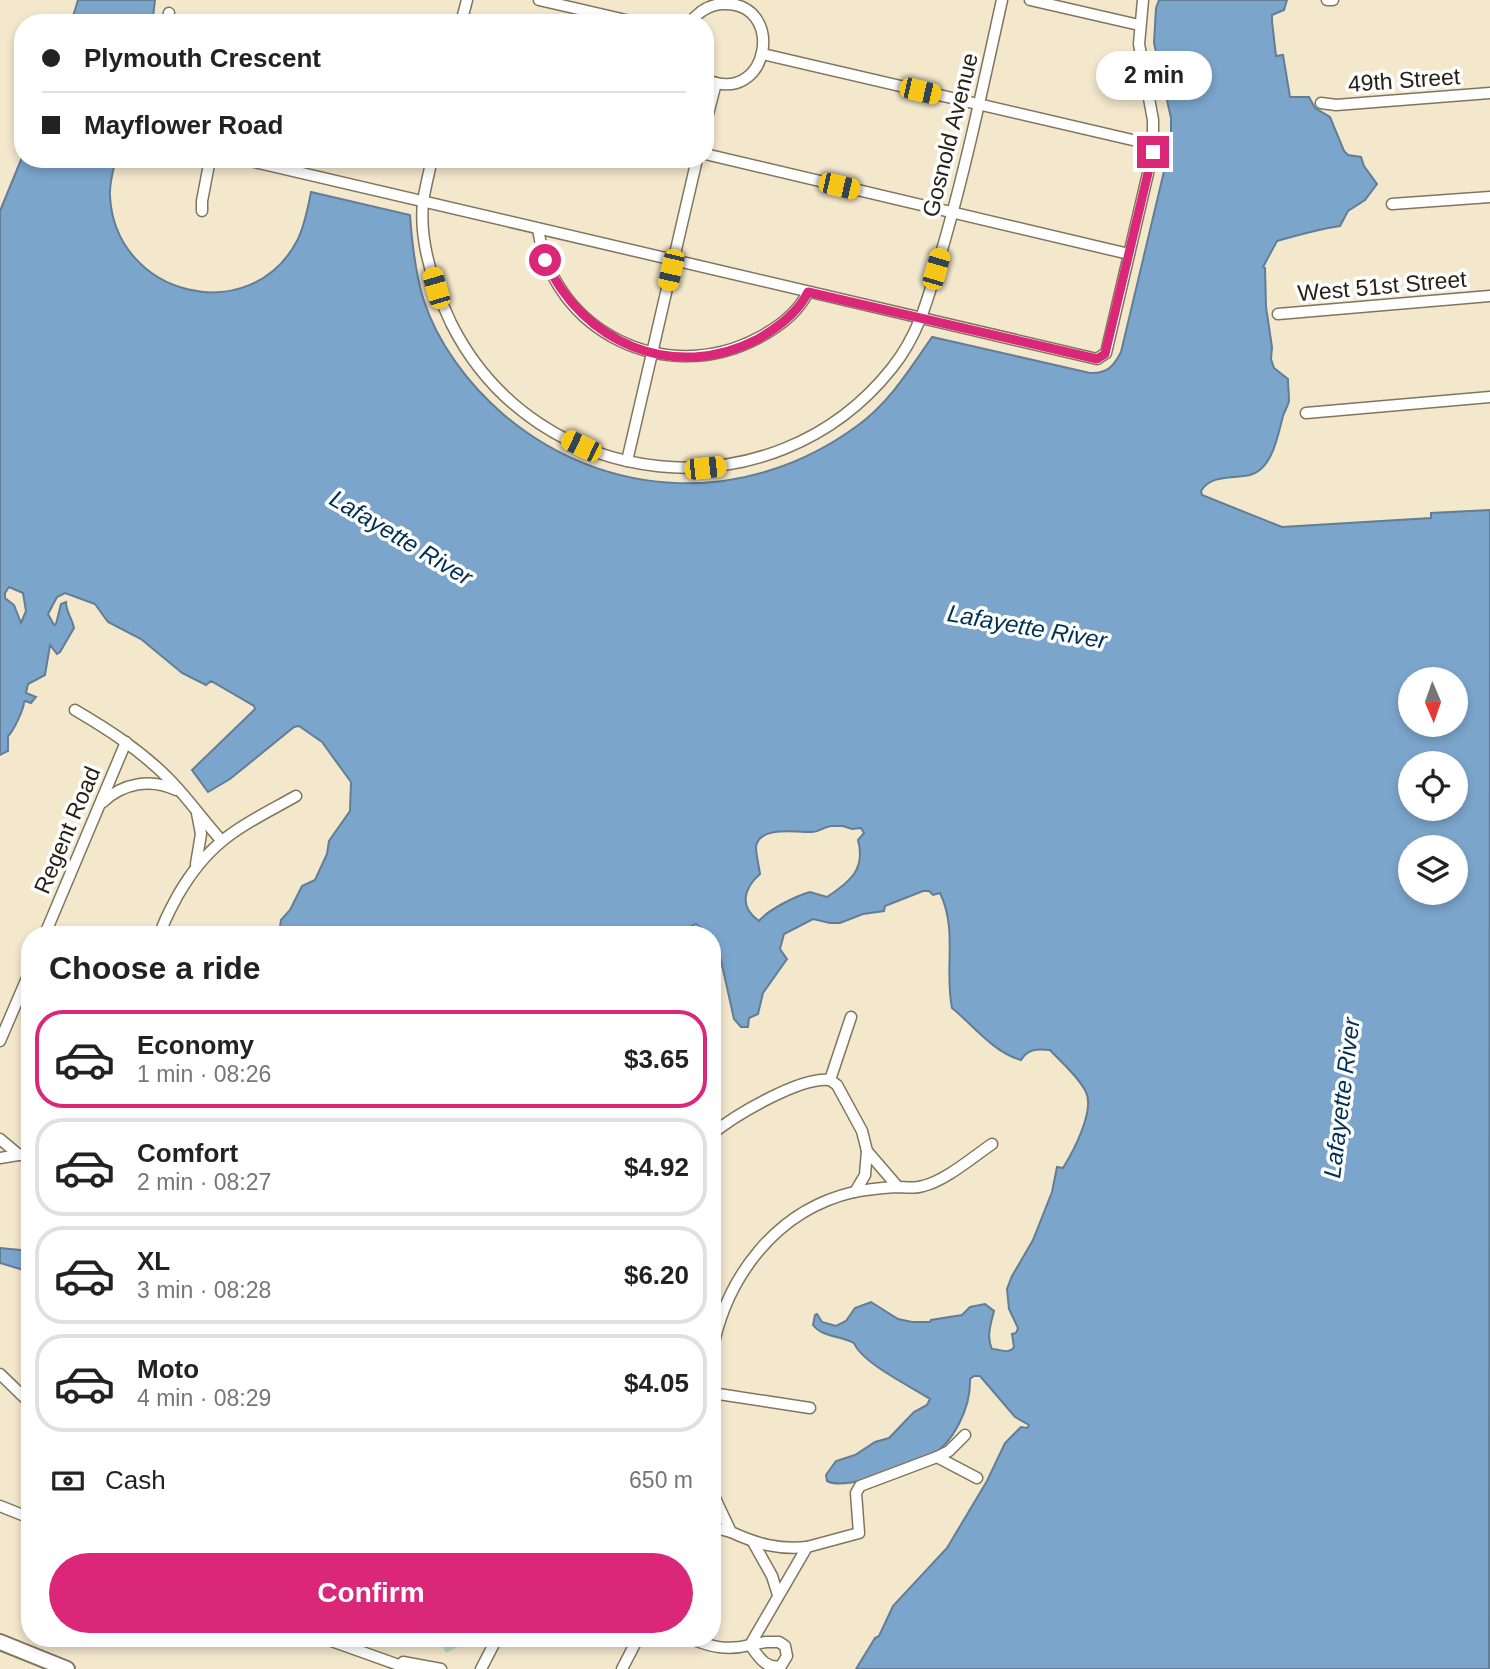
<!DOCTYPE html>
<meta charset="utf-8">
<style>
body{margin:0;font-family:Helvetica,sans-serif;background:#f2f2f2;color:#222;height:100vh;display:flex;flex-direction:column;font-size:26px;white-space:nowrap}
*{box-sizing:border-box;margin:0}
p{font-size:23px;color:#767676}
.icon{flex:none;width:38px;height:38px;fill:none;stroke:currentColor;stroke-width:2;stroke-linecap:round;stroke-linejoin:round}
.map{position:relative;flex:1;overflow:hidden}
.drawer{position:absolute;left:21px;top:926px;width:700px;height:721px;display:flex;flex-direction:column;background:#fff;border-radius:28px;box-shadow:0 4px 10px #0003}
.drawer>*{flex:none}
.hud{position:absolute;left:14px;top:14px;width:700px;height:154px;border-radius:28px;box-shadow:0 4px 10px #0003;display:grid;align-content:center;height:154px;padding:0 28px;background:#fff}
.needle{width:46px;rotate:178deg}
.buttons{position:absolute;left:1398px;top:667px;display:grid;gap:14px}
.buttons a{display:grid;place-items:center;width:70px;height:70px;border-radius:50%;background:#fff;box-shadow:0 4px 10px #0003;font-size:35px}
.end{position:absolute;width:32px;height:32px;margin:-16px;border:9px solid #db2777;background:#fff;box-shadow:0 0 0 4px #fff}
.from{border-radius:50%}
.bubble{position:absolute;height:49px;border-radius:24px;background:#fff;box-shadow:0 4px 10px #0003;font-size:23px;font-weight:800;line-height:49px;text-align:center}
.car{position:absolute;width:21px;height:42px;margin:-21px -10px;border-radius:9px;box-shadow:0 0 5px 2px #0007;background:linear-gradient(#f5c518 24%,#345 0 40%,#f5c518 0 76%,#345 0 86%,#f5c518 0)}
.hud b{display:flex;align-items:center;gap:24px;height:66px;font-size:26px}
.hud b+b{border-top:2px solid #e0e0e0}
.hud i{width:18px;height:18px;background:#222}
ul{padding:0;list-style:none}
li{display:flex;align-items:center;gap:21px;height:98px;margin:0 14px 10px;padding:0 14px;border:4px solid #e0e0e0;border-radius:28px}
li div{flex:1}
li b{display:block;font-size:26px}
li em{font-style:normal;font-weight:800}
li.on{border-color:#db2777}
li>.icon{width:63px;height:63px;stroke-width:1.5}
h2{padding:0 28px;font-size:32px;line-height:84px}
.pay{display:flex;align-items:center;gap:18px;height:77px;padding:0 28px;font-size:26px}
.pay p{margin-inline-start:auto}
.button{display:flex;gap:14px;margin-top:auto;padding:14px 28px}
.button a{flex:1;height:80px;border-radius:42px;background:#db2777;color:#fff;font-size:28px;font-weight:800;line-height:80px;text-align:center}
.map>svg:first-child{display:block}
.green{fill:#bcd5b9}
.water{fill:#7ca5cc;stroke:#627d96;stroke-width:2;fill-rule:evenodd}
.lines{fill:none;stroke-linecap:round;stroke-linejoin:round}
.street-casing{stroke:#80765d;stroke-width:13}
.secondary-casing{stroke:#80765d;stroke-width:18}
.street{stroke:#fff;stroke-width:10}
.secondary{stroke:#fff;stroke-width:14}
.route{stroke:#db2777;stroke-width:9}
.labels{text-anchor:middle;stroke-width:7;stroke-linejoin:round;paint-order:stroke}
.street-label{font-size:23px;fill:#252117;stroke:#fff}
.water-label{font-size:24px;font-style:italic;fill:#003054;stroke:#fff}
</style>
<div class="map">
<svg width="1490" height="1669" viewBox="0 0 1490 1669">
<rect width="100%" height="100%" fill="#f3e7cc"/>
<path class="green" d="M438 1638H476L446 1653Z"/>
<g class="water">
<path d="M78 0H155L153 17 148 23H71Z"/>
<path d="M1159 0H1287L1284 10 1272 15V21L1276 56 1283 55 1290 97H1309L1315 108 1330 117 1344 151 1348 155 1361 157 1364 166 1377 184 1365 200 1348 211 1340 226C1319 229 1298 235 1277 241L1263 267 1265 268 1266 307 1272 347 1271 359 1274 368 1288 379C1288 386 1289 394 1289 401 1288 406 1285 410 1283 416 1278 434 1273 469 1250 475 1233 479 1211 474 1201 491L1202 495 1282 527 1431 518V513L1490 510 1489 1669H856L875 1638 879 1636 893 1606 947 1548 987 1481 1005 1443 1021 1427 1027 1428 1029 1425 1015 1417 980 1376H974L970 1379C971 1407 954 1443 929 1457 908 1464 847 1492 827 1481L826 1475 836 1461 855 1455 875 1442 889 1438 914 1412 927 1405 930 1399C910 1386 862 1363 854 1343 841 1336 822 1337 813 1325L815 1315 817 1314 822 1322 836 1326 846 1321 855 1308 871 1302 898 1319 912 1322H930L931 1320 962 1315 970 1307 985 1304 994 1311C991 1323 986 1337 992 1349 1000 1349 1009 1355 1014 1347L1012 1334 1016 1333 1018 1328 1009 1309 1007 1289 1012 1276 1033 1240 1052 1192 1057 1167 1063 1168C1073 1152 1095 1111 1086 1092 1078 1076 1062 1063 1050 1050 1038 1049 1028 1048 1021 1060 993 1052 974 1026 952 1008 944 970 958 930 940 893L933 895 929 891H923L885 906 884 911 863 914 840 923H830L813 919 784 934 780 949 787 959 763 993 758 1014 749 1018 748 1027H741L734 1019 720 956 712 940V934H709L696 924 689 927 683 934H570L556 932 539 934H279L281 920 290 910 302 886 315 880 327 854 329 841 350 811 351 782 322 742 299 726 294 727 230 779 208 792 192 770 251 713 255 709 254 706 211 681 206 685 182 673 141 639 108 622 95 604 65 593 57 597 48 614 54 625 56 624 61 604 66 602C66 613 72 617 74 628L60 652 57 654 50 645 45 675 28 684 26 693 36 697 31 703 25 701 24 702C24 709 13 732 8 736V751L0 755V211L23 155V159H116C113 171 109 184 110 196 115 297 252 330 298 239 305 224 308 208 311 192L410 215C412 243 415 271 423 298 437 343 469 385 504 415 607 502 748 506 857 426 889 403 910 369 932 337L1090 373C1107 374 1114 366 1121 352L1171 142V118L1154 43 1156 8ZM9 587 23 593 26 611 21 623 14 605 5 598V593ZM1410 679H1456V724H1410ZM1410 763H1456V808H1410ZM831 826H843L852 829 861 828 864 833 858 840C866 869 850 882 827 897L810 892C796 896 769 909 759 921 739 907 743 889 760 874 759 866 756 855 756 847 758 826 797 832 810 832 818 833 823 827 831 826ZM1410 847H1456V892H1410Z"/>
<path d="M0 1248 30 1251V1272L0 1263Z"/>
</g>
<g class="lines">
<g class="street-casing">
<g id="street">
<path d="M539 0 639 23"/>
<path d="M1030 0 1139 25"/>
<path d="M1327 0H1333"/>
<path d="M167 23 169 13"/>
<path d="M461 23 467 0"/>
<path d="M690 23C698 12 709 5 722 4 787 0 770 109 705 79"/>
<path d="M763 54 1154 145"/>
<path d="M1321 103 1336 105 1490 93"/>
<path d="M705 126 716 83"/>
<path d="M705 154 1129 254"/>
<path d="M242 159 1097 359 1106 353 1153 152V120L1139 44 1143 0"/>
<path d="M432 159C429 173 425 188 423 202 419 242 434 287 451 323 537 495 773 518 892 368 922 331 931 287 944 243 967 163 984 81 1002 0"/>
<path d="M1392 204 1490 197"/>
<path d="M202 211V201L210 159"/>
<path d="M538 229C553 332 666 387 758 338 777 328 798 313 808 292"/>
<path d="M1278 314 1490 296"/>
<path d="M1306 413 1490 397"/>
<path d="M627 461 697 159"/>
<path d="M75 710C109 730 140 750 168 778 187 797 203 820 221 840"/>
<path d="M103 802C123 783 151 778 176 790"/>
<path d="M196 864 201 834 197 813"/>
<path d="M45 934 126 742"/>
<path d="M160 934C164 920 171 908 178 895 211 838 241 827 296 796"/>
<path d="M0 1041 30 971"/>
<path d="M830 1080 837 1085 862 1131 867 1151 898 1187"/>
<path d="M830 1080 851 1017"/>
<path d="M712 1134C735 1115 801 1076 830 1080"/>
<path d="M0 1139 19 1155"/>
<path d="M0 1158 30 1153"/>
<path d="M855 1192 865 1175 867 1151"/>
<path d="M712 1352C726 1277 776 1210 854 1192 868 1189 882 1188 896 1187 905 1187 914 1189 923 1186 945 1181 973 1157 992 1144"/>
<path d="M0 1374 30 1403"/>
<path d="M712 1393 810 1408"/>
<path d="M937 1457 949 1451 965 1435"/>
<path d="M712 1492 731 1532C757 1544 779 1550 807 1547"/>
<path d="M0 1506 30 1518"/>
<path d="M712 1527 731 1532"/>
<path d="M753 1542 772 1576 778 1595"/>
<path d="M323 1638 410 1669"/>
<path d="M689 1638C711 1647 727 1651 750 1645L807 1547 859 1533 856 1493 860 1486 937 1457 977 1478"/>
<path d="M766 1642H779L785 1646 787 1656 781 1666C765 1669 759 1657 750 1645Z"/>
<path d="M403 1662 441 1669"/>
<path d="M481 1669 497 1638"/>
<path d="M622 1669 638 1638"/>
</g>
</g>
<g class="secondary-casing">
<path id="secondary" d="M0 1642 67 1669"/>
</g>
<use href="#street" class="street"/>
<use href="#secondary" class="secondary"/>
</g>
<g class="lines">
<path class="route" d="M545 260C582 343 674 383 758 339 777 328 798 313 808 292L1097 359 1105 354 1153 152"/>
</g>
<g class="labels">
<g class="street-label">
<text transform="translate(1404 80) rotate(-4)" y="8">49th Street</text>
<text transform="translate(950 135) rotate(-76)" y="8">Gosnold Avenue</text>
<text transform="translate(1382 286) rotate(-5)" y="8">West 51st Street</text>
<text transform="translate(67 830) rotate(-67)" y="8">Regent Road</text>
</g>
<g class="water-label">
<text transform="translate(401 538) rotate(31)" y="8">Lafayette River</text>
<text transform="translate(1027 627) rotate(10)" y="8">Lafayette River</text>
<text transform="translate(1342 1098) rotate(-83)" y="8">Lafayette River</text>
</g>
</g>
</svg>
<div class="buttons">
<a><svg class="needle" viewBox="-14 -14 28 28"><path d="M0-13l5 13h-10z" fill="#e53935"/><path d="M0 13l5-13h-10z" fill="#767676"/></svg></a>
<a><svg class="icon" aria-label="locate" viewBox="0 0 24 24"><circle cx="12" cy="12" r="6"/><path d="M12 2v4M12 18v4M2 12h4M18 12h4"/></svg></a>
<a><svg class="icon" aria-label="layers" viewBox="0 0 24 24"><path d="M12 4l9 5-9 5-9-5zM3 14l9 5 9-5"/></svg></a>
</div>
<i class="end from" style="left:545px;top:260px"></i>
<i class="end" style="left:1153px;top:152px"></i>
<div class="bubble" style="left:1096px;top:51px;width:116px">2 min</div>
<i class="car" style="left:920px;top:91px;rotate:103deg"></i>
<i class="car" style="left:839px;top:186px;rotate:103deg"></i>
<i class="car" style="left:936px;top:269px;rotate:16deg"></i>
<i class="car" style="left:671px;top:270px;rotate:193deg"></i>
<i class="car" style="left:436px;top:288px;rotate:344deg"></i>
<i class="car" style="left:581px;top:446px;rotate:296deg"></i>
<i class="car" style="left:705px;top:468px;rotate:84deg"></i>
<div class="hud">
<b><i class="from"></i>Plymouth Crescent</b>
<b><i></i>Mayflower Road</b>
</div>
<section class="drawer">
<h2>Choose a ride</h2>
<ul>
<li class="on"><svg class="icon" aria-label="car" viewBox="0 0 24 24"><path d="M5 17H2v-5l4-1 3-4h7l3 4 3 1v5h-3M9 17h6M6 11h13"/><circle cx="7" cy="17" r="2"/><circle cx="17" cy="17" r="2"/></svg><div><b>Economy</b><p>1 min · 08:26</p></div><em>$3.65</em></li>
<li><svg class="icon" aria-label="car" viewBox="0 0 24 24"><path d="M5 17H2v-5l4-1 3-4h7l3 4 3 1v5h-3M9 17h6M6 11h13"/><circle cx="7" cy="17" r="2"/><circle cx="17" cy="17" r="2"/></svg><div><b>Comfort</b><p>2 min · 08:27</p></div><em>$4.92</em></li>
<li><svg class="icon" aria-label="car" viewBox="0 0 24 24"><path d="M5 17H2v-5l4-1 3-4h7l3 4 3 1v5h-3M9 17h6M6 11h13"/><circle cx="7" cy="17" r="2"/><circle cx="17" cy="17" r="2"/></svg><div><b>XL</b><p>3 min · 08:28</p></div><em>$6.20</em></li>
<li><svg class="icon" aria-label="car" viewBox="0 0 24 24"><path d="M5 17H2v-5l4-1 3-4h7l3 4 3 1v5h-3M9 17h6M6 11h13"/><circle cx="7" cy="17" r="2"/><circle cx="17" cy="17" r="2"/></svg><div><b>Moto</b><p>4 min · 08:29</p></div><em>$4.05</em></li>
</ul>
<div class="pay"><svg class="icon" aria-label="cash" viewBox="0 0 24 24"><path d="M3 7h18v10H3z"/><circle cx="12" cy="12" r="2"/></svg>Cash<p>650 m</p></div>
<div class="button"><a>Confirm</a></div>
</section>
</div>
